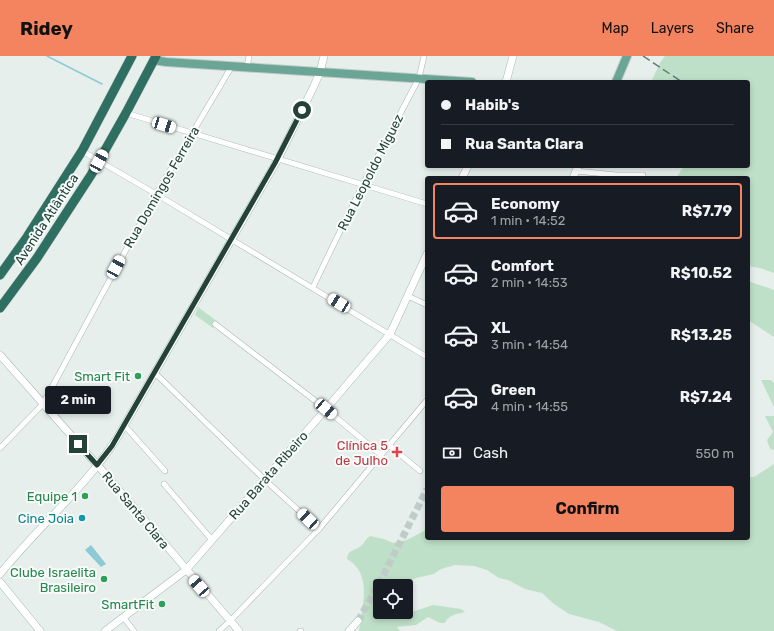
<!DOCTYPE html>
<meta charset="utf-8">
<style>
body{margin:0;font-family:Rubik,sans-serif;background:#242831;color:#f1f3f6;height:100vh;display:flex;flex-direction:column;font-size:15px;white-space:nowrap}
*{box-sizing:border-box;margin:0}
p{font-size:13px;color:#9ea1a6}
.icon{flex:none;width:22px;height:22px;fill:none;stroke:currentColor;stroke-width:2;stroke-linecap:round;stroke-linejoin:round}
.map{position:relative;flex:1;overflow:hidden}
.sheet{position:absolute;left:425px;top:120px;width:325px;height:364px;display:flex;flex-direction:column;background:#171b24;border-radius:4px;box-shadow:0 2px 6px #0003}
.sheet>*{flex:none}
.top-card{position:absolute;left:425px;top:24px;width:325px;height:88px;border-radius:4px;box-shadow:0 2px 6px #0003;display:grid;align-content:center;height:88px;padding:0 16px;background:#171b24}
.tools{position:absolute;left:373px;top:523px;display:grid;gap:8px}
.tools a{display:grid;place-items:center;width:40px;height:40px;border-radius:4px;background:#171b24;box-shadow:0 2px 6px #0003;font-size:20px}
.end{position:absolute;width:18px;height:18px;margin:-9px;border:5px solid #24423a;background:#fff;box-shadow:0 0 0 2px #fff}
.from{border-radius:50%}
.bubble{position:absolute;height:28px;border-radius:4px;background:#171b24;box-shadow:0 2px 6px #0003;font-size:13px;font-weight:700;line-height:28px;text-align:center}
.car{position:absolute;width:12px;height:24px;margin:-12px -6px;border-radius:5px;box-shadow:0 0 3px 1px #0007;background:linear-gradient(#fff 24%,#345 0 40%,#fff 0 76%,#345 0 86%,#fff 0)}
.top-card b{display:flex;align-items:center;gap:14px;height:38px;font-size:15px}
.top-card b+b{border-top:1px solid #363941}
.top-card i{width:10px;height:10px;background:#f1f3f6}
ul{padding:7px 0 0;list-style:none}
li{display:flex;align-items:center;gap:12px;height:56px;margin:0 8px 6px;padding:0 8px;border:2px solid transparent;border-radius:4px}
li div{flex:1}
li b{display:block;font-size:15px}
li em{font-style:normal;font-weight:700}
li.current{border-color:#f4845f}
li>.icon{width:36px;height:36px;stroke-width:1.5}
.pay{display:flex;align-items:center;gap:10px;height:44px;padding:0 16px;font-size:15px}
.pay p{margin-inline-start:auto}
.primary-button{display:flex;gap:8px;margin-top:auto;padding:8px 16px}
.primary-button a{flex:1;height:46px;border-radius:4px;background:#f4845f;color:#111;font-size:16px;font-weight:700;line-height:46px;text-align:center}
header{display:flex;align-items:center;gap:24px;box-sizing:border-box;height:56px;padding:0 20px;background:#f4845f;color:#111}
header strong{font-size:19px}
nav{display:flex;gap:22px;margin-inline-start:auto;font-size:14px}
.map>svg:first-child{display:block}
.green{fill:#bfe0c8}
.water{fill:#8ec9d4}
.lines{fill:none;stroke-linecap:round;stroke-linejoin:round}
.stream{stroke:#8ec9d4;stroke-width:1.5}
.secondary-tunnel{stroke:#bfccc8;stroke-width:7;stroke-dasharray:7 3.5;stroke-linecap:butt}
.street-casing{stroke:#a8b8b2;stroke-width:6}
.secondary-casing{stroke:#a4bbb3;stroke-width:8}
.primary-casing{stroke:#c2cac8;stroke-width:10}
.highway-casing{stroke:#c2cac8;stroke-width:10}
.street{stroke:#fff;stroke-width:5}
.secondary{stroke:#fff;stroke-width:7}
.primary{stroke:#6aa596;stroke-width:8}
.highway{stroke:#2f6f62;stroke-width:9}
.rail{stroke:#5f7d75;stroke-width:1.5;stroke-dasharray:8 4;stroke-linecap:butt}
.route{stroke:#24423a;stroke-width:5}
.leisure-dot{fill:#2e9e5b;stroke:#f7fbf9;stroke-width:1.5}
.health-dot{fill:#e0444e;stroke:#f7fbf9;stroke-width:1.5}
.culture-dot{fill:#0f9aa8;stroke:#f7fbf9;stroke-width:1.5}
.labels{text-anchor:middle;stroke-width:4;stroke-linejoin:round;paint-order:stroke}
.street-label{font-size:13px;fill:#24423a;stroke:#f7fbf9}
.leisure-label{font-size:13px;fill:#27864d;stroke:#f7fbf9;text-anchor:end}
.health-label{font-size:13px;fill:#be3a42;stroke:#f7fbf9;text-anchor:end}
.culture-label{font-size:13px;fill:#0d838f;stroke:#f7fbf9;text-anchor:end}
</style>
<header>
<strong>Ridey</strong>
<nav><a>Map</a><a>Layers</a><a>Share</a></nav>
</header>
<div class="map">
<svg width="774" height="575" viewBox="0 0 774 575">
<rect width="100%" height="100%" fill="#e6efeb"/>
<g class="green">
<path d="M665 0H774V217L760 212 748 210V122H676L684 110H748V26H651L660 7Z"/>
<path d="M748 225 774 234V281L748 264Z"/>
<path d="M198 251 218 266 213 272 195 259Z"/>
<path d="M761 324H771L774 327V355V351Z"/>
<path d="M765 360H774V394L770 393 767 384 773 376Z"/>
<path d="M774 408V575H617L599 566 569 558 554 548 542 537 525 533 508 524 499 522 487 514 474 510 455 509 441 513 434 518 416 522 399 530H380V556L415 555 433 549 461 553 465 556C457 558 448 559 445 567H440L428 561 416 569 397 571 400 575H359C362 550 373 518 347 503 348 493 355 495 361 490 365 487 365 483 370 480L384 483 393 487 397 486 407 484 424 475 427 469V482H748V421H754Z"/>
</g>
<path class="water" d="M91 489 106 508 101 511 85 494Z"/>
<g class="lines">
<path class="stream" d="M47 0 102 28"/>
<path class="secondary-tunnel" d="M358 565 382 522 427 433"/>
<g class="street-casing">
<g id="street">
<path d="M247 11 249 0"/>
<path d="M126 57 427 148"/>
<path d="M82 95 156 138 427 301"/>
<path d="M576 115 616 119H643"/>
<path d="M313 231 363 128 419 22 424 0"/>
<path d="M408 240 427 249"/>
<path d="M215 268 326 353 381 399"/>
<path d="M155 317 265 424 319 473"/>
<path d="M125 370 165 415"/>
<path d="M389 389 420 415"/>
<path d="M0 392 43 348 156 138 232 10"/>
<path d="M164 428 212 484"/>
<path d="M124 562 134 575"/>
<path d="M219 575 230 565 319 473 427 344"/>
<path d="M300 575H301"/>
</g>
</g>
<g class="secondary-casing">
<g id="secondary">
<path d="M506 26 513 0"/>
<path d="M462 122 468 110"/>
<path d="M573 122 578 110"/>
<path d="M0 299 107 420 239 575"/>
<path d="M0 518C38 471 85 432 117 382L278 103 314 30 320 16 324 0"/>
<path d="M0 526 40 575"/>
<path d="M105 575 186 514 326 353 390 278 427 198"/>
<path d="M349 575 358 565"/>
</g>
</g>
<g class="primary-casing">
<g id="primary">
<path d="M154 4 166 6 472 26"/>
<path d="M616 26 627 0"/>
</g>
</g>
<g class="highway-casing">
<g id="highway">
<path d="M0 219 27 181 82 95 132 0"/>
<path d="M0 252 37 202 91 119 126 57 156 0"/>
</g>
</g>
<use href="#street" class="street"/>
<use href="#secondary" class="secondary"/>
<use href="#primary" class="primary"/>
<use href="#highway" class="highway"/>
<path class="rail" d="M643 0 682 26"/>
</g>
<g class="lines">
<path class="route" d="M78 388 97 409 112 390 275 107 302 54"/>
</g>
<g class="leisure-dot">
<circle cx="138" cy="320" r="4"/>
<circle cx="85" cy="440" r="4"/>
<circle cx="104" cy="523" r="4"/>
<circle cx="162" cy="548" r="4"/>
</g>
<path class="health-dot" d="M395 390h4v4h4v4h-4v4h-4v-4h-4v-4h4z"/>
<circle class="culture-dot" cx="82" cy="462" r="4"/>
<g class="labels">
<g class="street-label">
<text transform="translate(370 116) rotate(-63)" y="5">Rua Leopoldo Miguez</text>
<text transform="translate(161 131) rotate(-60)" y="5">Rua Domingos Ferreira</text>
<text transform="translate(46 163) rotate(-57)" y="5">Avenida Atlântica</text>
<text transform="translate(268 419) rotate(-49)" y="5">Rua Barata Ribeiro</text>
<text transform="translate(136 454) rotate(50)" y="5">Rua Santa Clara</text>
</g>
<g class="leisure-label">
<text x="130" y="325">Smart Fit</text>
<text x="77" y="445">Equipe 1</text>
<text x="96" y="521">Clube Israelita<tspan x="96" dy="15">Brasileiro</tspan></text>
<text x="154" y="553">SmartFit</text>
</g>
<g class="health-label">
<text x="388" y="394">Clínica 5<tspan x="388" dy="15">de Julho</tspan></text>
</g>
<g class="culture-label">
<text x="74" y="467">Cine Joia</text>
</g>
</g>
</svg>
<div class="tools">
<a><svg class="icon" aria-label="locate" viewBox="0 0 24 24"><circle cx="12" cy="12" r="6"/><path d="M12 2v4M12 18v4M2 12h4M18 12h4"/></svg></a>
</div>
<i class="end from" style="left:302px;top:54px"></i>
<i class="end" style="left:78px;top:388px"></i>
<div class="bubble" style="left:45px;top:330px;width:66px">2 min</div>
<i class="car" style="left:164px;top:69px;rotate:107deg"></i>
<i class="car" style="left:99px;top:105px;rotate:28deg"></i>
<i class="car" style="left:116px;top:211px;rotate:28deg"></i>
<i class="car" style="left:339px;top:247px;rotate:301deg"></i>
<i class="car" style="left:326px;top:353px;rotate:130deg"></i>
<i class="car" style="left:308px;top:463px;rotate:313deg"></i>
<i class="car" style="left:199px;top:530px;rotate:319deg"></i>
<div class="top-card">
<b><i class="from"></i>Habib's</b>
<b><i></i>Rua Santa Clara</b>
</div>
<section class="sheet">
<ul>
<li class="current"><svg class="icon" aria-label="car" viewBox="0 0 24 24"><path d="M5 17H2v-5l4-1 3-4h7l3 4 3 1v5h-3M9 17h6M6 11h13"/><circle cx="7" cy="17" r="2"/><circle cx="17" cy="17" r="2"/></svg><div><b>Economy</b><p>1 min · 14:52</p></div><em>R$7.79</em></li>
<li><svg class="icon" aria-label="car" viewBox="0 0 24 24"><path d="M5 17H2v-5l4-1 3-4h7l3 4 3 1v5h-3M9 17h6M6 11h13"/><circle cx="7" cy="17" r="2"/><circle cx="17" cy="17" r="2"/></svg><div><b>Comfort</b><p>2 min · 14:53</p></div><em>R$10.52</em></li>
<li><svg class="icon" aria-label="car" viewBox="0 0 24 24"><path d="M5 17H2v-5l4-1 3-4h7l3 4 3 1v5h-3M9 17h6M6 11h13"/><circle cx="7" cy="17" r="2"/><circle cx="17" cy="17" r="2"/></svg><div><b>XL</b><p>3 min · 14:54</p></div><em>R$13.25</em></li>
<li><svg class="icon" aria-label="car" viewBox="0 0 24 24"><path d="M5 17H2v-5l4-1 3-4h7l3 4 3 1v5h-3M9 17h6M6 11h13"/><circle cx="7" cy="17" r="2"/><circle cx="17" cy="17" r="2"/></svg><div><b>Green</b><p>4 min · 14:55</p></div><em>R$7.24</em></li>
</ul>
<div class="pay"><svg class="icon" aria-label="cash" viewBox="0 0 24 24"><path d="M3 7h18v10H3z"/><circle cx="12" cy="12" r="2"/></svg>Cash<p>550 m</p></div>
<div class="primary-button"><a>Confirm</a></div>
</section>
</div>
